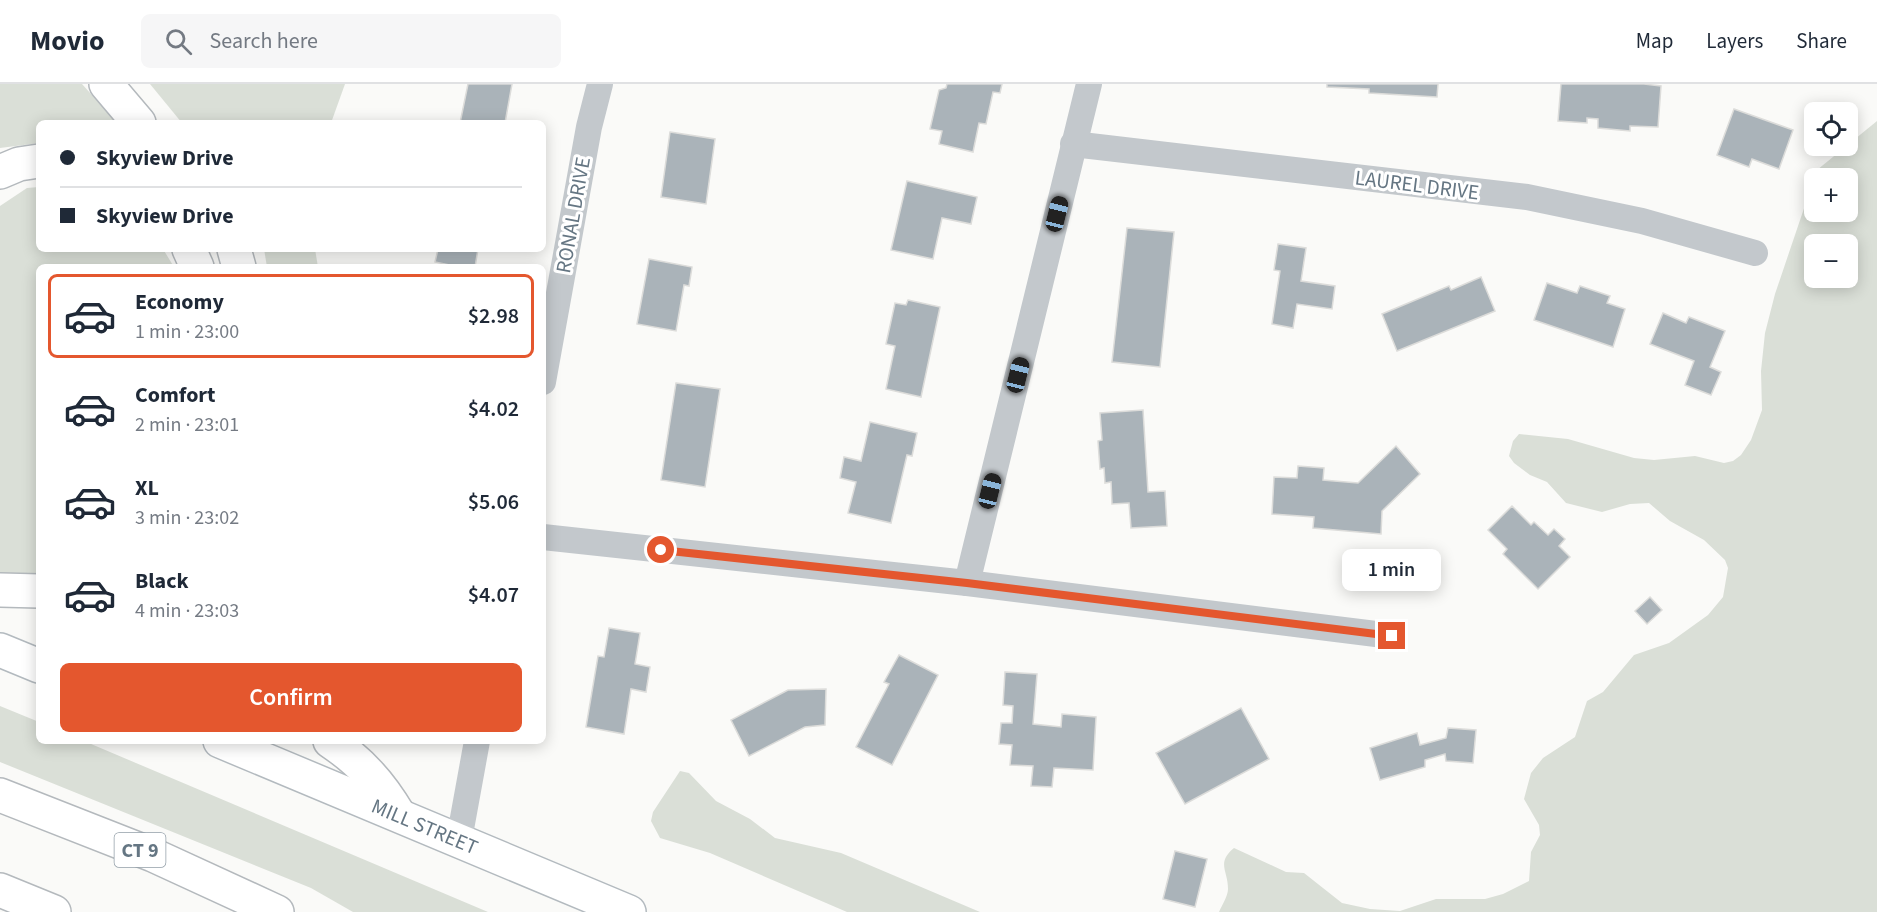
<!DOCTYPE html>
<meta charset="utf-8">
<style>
body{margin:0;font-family:"Source Sans 3",sans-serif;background:#f6f6f7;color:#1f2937;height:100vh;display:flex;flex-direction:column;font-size:22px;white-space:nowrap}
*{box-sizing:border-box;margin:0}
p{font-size:20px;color:#747a83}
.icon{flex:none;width:33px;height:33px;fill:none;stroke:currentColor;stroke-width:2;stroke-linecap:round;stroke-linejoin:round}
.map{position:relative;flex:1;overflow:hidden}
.sheet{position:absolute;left:36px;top:180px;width:510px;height:480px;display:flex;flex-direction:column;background:#fff;border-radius:9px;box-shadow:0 3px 15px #0003}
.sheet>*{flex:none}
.top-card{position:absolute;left:36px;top:36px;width:510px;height:132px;border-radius:9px;box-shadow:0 3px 15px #0003;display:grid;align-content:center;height:132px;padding:0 24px;background:#fff}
.tools{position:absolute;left:1804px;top:18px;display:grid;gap:12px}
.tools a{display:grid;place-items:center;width:54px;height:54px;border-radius:9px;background:#fff;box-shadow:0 3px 15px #0003;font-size:30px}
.end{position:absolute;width:27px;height:27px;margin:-14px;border:8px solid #e4572e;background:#fff;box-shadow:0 0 0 3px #fff}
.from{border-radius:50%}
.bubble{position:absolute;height:42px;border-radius:9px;background:#fff;box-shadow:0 3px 15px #0003;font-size:20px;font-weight:600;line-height:42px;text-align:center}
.car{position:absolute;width:18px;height:36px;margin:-18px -9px;border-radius:8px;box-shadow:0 0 4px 2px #0007;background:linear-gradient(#222 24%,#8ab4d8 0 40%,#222 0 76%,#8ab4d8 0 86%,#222 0)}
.top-card b{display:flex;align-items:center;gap:21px;height:57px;font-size:22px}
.top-card b+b{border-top:2px solid #e0e1e3}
.top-card i{width:15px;height:15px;background:#1f2937}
ul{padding:10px 0 0;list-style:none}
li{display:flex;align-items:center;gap:18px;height:84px;margin:0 12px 9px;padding:0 12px;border:3px solid transparent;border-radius:9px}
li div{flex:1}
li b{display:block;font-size:22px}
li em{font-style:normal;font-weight:600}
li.active{border-color:#e4572e}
li>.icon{width:54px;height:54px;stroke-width:1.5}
.button{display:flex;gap:12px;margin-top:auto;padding:12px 24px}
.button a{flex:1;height:69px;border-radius:9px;background:#e4572e;color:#fff;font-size:24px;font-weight:600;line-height:69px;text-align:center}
header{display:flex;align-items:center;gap:36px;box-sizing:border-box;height:84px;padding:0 30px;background:#fff;border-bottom:2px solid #e0e1e3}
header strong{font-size:28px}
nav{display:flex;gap:33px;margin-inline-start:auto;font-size:21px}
.search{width:420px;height:54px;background:#f6f6f7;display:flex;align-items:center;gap:15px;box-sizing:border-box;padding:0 21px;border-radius:9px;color:#747a83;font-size:22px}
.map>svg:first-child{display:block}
.green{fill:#dadfd7;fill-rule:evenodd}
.building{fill:#aab3b9;stroke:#dcdcda;stroke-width:1.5}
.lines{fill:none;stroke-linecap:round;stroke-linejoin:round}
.secondary-casing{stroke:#b3babf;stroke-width:36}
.trunk-casing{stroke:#b4b9bd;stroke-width:36}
.motorway-casing{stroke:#b4b9bd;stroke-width:36}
.minor{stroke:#c3c8cc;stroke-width:26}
.secondary{stroke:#fff;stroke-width:33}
.trunk{stroke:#fff;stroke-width:33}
.motorway{stroke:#fff;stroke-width:33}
.route{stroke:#e4572e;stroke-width:8}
.labels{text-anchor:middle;stroke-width:6;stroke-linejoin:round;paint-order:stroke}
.shield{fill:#fff;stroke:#939fa8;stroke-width:1.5}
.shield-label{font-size:20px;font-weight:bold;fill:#657683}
.street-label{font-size:21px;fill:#657683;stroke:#fff}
</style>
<header>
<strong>Movio</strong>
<div class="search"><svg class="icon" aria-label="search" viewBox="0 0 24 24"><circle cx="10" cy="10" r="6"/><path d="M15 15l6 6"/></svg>Search here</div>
<nav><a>Map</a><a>Layers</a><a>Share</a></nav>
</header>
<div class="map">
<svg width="1877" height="828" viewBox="0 0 1877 828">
<rect width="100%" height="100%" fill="#fafaf8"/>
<g class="green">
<path d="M0 0H82L117 39H39V59L0 64Z"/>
<path d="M150 0H345L331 39H182Z"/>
<path d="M1877 37V828H1219C1222 821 1228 812 1228 805 1228 786 1216 779 1234 764L1286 788 1304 789 1342 819 1370 825 1400 827 1436 815H1485L1503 810 1529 797 1531 768 1540 751 1539 741 1524 715 1531 689 1543 674 1575 653 1587 617 1603 608 1634 571 1669 559 1708 531 1723 513 1728 484 1725 476 1704 456 1670 437 1649 419 1630 420 1602 428 1566 419 1547 398 1530 391 1514 379 1509 372 1513 357 1519 350 1568 355 1634 374 1654 376 1695 372 1724 379 1733 377 1741 371 1751 356 1762 326 1761 287 1765 249 1775 210 1817 86ZM1815 94H1848V128H1815ZM1848 160V194H1815V160Z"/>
<path d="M39 103V165H163L174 183H39V495L0 490V122L27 104Z"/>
<path d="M264 165H315L318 183H267Z"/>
<path d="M0 622 39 638V657H84L488 828H353L311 804 0 678Z"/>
<path d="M680 687 689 689 716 717 750 735 775 754 841 769 980 828H847L710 769 660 754 651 737 653 728Z"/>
</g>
<g class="building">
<path d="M468 0H512L505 39H460Z"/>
<path d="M947 0H1002L1000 9 993 8 986 40 979 39 973 68 939 60 942 47 930 45 939 6 946 4Z"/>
<path d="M1327 0H1438L1437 13 1369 9V5L1327 3Z"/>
<path d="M1561 0H1644L1661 2 1658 43 1630 42V47L1598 44V35L1587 34V39L1558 37Z"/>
<path d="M1734 25 1793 46 1779 85 1752 75 1749 83 1717 71Z"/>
<path d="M670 48 715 55 706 120 661 113Z"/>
<path d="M907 97 977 113 971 140 942 134 933 175 891 166Z"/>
<path d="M1127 144 1174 148 1160 283 1112 278Z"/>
<path d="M1278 160 1306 164 1301 197 1335 202 1332 225 1297 220 1293 244 1272 240 1280 187 1274 186Z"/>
<path d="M438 165H478L475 183H459L435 178Z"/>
<path d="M649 175 692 183 689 202 684 201 676 247 637 240Z"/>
<path d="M1481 193 1495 227 1397 267 1382 230 1449 202 1451 206Z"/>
<path d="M1547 199 1577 209 1580 202 1610 212 1607 219 1625 225 1613 263 1534 236Z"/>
<path d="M908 216 940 223 921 313 886 305 895 262 886 260 895 219 906 221Z"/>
<path d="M1663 229 1686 239 1689 233 1725 247 1710 283 1721 288 1711 311 1685 301 1694 277 1650 260Z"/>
<path d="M676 299 720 305 705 403 661 396Z"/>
<path d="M1143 326 1148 408 1165 407 1167 442 1131 444 1129 419 1112 420 1111 398 1105 399 1104 384 1100 385 1098 357 1102 356 1100 329Z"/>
<path d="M870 338 917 349 912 372 907 371 891 439 848 429 856 398 840 394 844 373 861 377Z"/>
<path d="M1396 362 1420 390 1382 427 1381 450 1313 444 1314 433 1272 430 1274 393 1297 394 1298 382 1324 384 1323 396 1358 399Z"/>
<path d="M1512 422 1531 441 1534 438 1548 451 1554 445 1565 455 1559 462 1570 473 1538 505 1503 470 1507 465 1488 446Z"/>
<path d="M1650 513 1662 526 1647 540 1635 527Z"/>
<path d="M609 544 640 549 635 580 650 583 646 608 631 605 624 650 586 643 598 572 604 573Z"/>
<path d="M899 571 938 591 892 681 856 663 889 600 884 598Z"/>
<path d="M1005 588 1037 590 1033 640 1061 643 1062 630 1096 633 1093 686 1054 684 1052 703 1031 702 1033 682 1010 681 1012 661 999 660 1001 639H1012L1013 622 1003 621Z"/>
<path d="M826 605 825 641 805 643 749 672 731 636 788 606Z"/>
<path d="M1241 624 1269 675 1185 720 1156 669Z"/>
<path d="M1448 644 1476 646 1473 679 1446 677 1445 670 1425 676V683L1380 696 1370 664 1417 649 1420 661 1446 654Z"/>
<path d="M1175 767 1207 775 1195 823 1163 815Z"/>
</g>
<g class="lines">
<g class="secondary-casing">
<g id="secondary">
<path d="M0 566 39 582"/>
<path id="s1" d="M220 657 629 828"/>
</g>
</g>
<g class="trunk-casing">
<g id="trunk">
<path d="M106 0 139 39"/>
<path d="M0 88 19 80 39 77"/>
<path d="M189 165 197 183"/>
<path d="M234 165 239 183"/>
<path d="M0 506 39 507"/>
<path d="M330 657C361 678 380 699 399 731"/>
</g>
</g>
<g class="motorway-casing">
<g id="motorway">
<path d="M0 711 153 771 277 828"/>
<path d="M0 806 54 828"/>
</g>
</g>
<g class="minor">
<path d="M1073 60 1527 113 1642 137 1755 169"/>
<path d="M543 298 589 43 600 0"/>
<path d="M543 453 967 499 1392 552"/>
<path d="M967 499 1089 0"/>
<path d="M459 756 477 657"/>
</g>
<use href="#secondary" class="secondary"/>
<use href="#trunk" class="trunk"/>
<use href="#motorway" class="motorway"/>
</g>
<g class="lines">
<path class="route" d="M661 466 967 499 1392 552"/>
</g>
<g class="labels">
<rect class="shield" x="114.5" y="749" width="51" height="34" rx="4.5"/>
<g class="shield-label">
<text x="140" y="773">CT 9</text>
</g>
<g class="street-label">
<text transform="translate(1417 101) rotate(7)" y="7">LAUREL DRIVE</text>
<text transform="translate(573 131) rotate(-80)" y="7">RONAL DRIVE</text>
<text dy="7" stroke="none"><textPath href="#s1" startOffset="222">MILL STREET</textPath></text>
</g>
</g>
</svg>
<div class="tools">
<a><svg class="icon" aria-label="locate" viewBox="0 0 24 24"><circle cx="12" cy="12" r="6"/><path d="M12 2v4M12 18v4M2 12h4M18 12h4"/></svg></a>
<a>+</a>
<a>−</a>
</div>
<i class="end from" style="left:661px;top:466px"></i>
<i class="end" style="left:1392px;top:552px"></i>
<div class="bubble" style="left:1342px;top:465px;width:99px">1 min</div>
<i class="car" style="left:1057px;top:130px;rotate:14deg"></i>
<i class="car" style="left:1018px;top:291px;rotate:14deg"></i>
<i class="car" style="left:990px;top:407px;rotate:14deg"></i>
<div class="top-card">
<b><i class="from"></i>Skyview Drive</b>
<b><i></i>Skyview Drive</b>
</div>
<section class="sheet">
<ul>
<li class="active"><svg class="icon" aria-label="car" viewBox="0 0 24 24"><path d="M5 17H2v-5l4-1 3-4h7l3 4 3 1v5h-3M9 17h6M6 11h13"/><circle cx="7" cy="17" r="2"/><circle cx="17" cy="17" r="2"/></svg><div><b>Economy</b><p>1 min · 23:00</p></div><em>$2.98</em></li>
<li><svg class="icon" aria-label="car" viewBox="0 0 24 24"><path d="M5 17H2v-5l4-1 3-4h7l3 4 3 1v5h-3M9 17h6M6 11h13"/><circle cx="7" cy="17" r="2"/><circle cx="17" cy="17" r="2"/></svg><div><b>Comfort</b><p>2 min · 23:01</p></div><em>$4.02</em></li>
<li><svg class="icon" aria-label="car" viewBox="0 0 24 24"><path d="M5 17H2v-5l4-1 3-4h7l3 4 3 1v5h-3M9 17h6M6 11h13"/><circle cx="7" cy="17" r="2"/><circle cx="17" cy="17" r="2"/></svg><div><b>XL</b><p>3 min · 23:02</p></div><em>$5.06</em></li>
<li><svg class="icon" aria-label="car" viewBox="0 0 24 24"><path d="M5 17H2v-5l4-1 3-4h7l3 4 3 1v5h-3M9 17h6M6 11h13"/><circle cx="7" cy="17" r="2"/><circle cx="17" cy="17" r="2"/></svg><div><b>Black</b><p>4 min · 23:03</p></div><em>$4.07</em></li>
</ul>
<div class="button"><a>Confirm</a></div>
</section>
</div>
